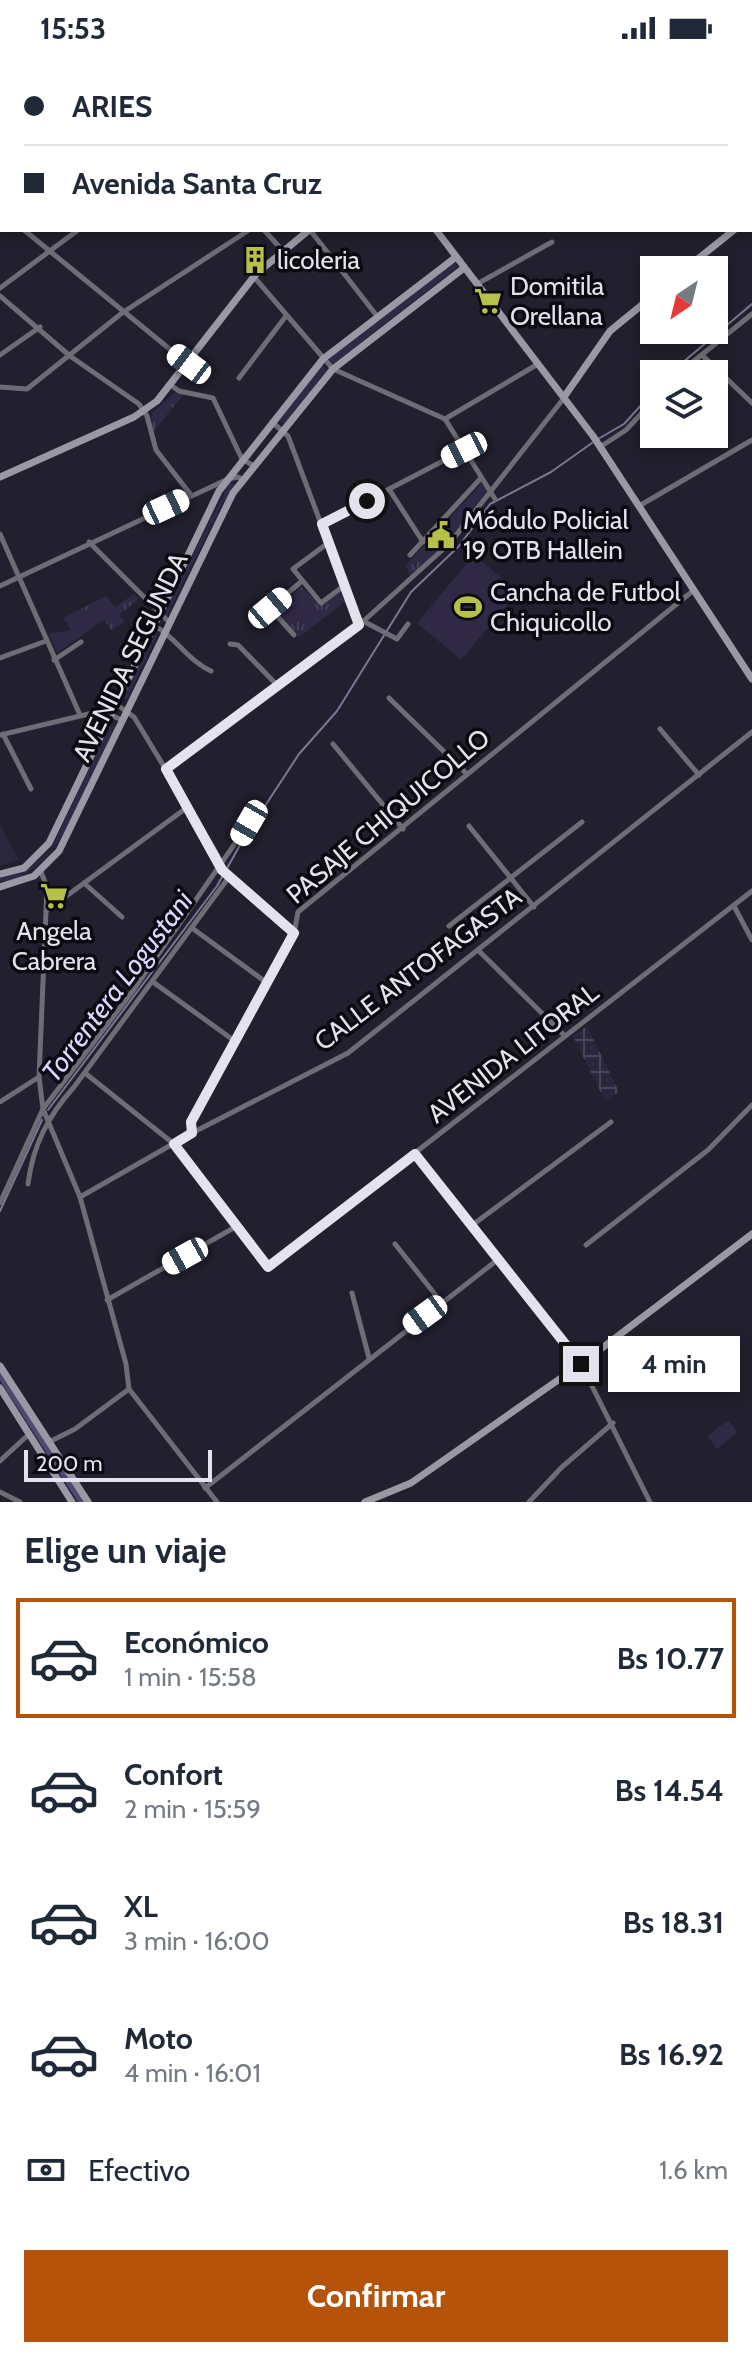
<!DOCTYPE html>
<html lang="es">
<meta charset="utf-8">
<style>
body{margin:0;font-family:Cabin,sans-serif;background:#f6f6f7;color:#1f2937;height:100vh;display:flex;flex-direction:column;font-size:30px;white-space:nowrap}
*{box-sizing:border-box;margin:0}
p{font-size:26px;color:#747a83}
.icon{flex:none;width:44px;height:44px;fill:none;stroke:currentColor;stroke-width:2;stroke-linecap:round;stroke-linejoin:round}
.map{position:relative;height:1446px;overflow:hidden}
.sheet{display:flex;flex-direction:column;background:#fff;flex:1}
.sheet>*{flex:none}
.top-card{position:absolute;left:0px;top:0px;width:752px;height:176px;box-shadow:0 4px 12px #0003;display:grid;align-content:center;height:176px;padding:0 24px;background:#fff}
.needle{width:52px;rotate:215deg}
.fabs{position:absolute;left:640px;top:200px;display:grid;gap:16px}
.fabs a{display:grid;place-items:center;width:88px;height:88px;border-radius:0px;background:#fff;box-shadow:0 4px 12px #0003;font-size:40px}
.scale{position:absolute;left:24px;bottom:20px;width:188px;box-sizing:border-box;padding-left:8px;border:4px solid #e4e2ed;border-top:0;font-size:22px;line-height:28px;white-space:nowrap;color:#e4e2ed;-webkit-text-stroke:6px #0b0a11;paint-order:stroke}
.end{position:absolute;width:36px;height:36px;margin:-18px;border:10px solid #e4e2ed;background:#111;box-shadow:0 0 0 4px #111}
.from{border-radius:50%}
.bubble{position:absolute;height:56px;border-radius:0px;background:#fff;box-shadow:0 4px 12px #0003;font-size:26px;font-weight:700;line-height:56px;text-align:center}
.car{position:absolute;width:24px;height:48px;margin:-24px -12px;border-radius:10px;box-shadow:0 0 6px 2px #0007;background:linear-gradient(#fff 24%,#345 0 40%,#fff 0 76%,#345 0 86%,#fff 0)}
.top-card b{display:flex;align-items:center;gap:28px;height:76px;font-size:30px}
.top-card b+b{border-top:2px solid #e0e1e3}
.top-card i{width:20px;height:20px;background:#1f2937}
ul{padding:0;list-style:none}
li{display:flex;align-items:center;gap:24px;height:120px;margin:0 16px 12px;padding:0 8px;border:4px solid transparent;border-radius:0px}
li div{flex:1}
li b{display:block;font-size:30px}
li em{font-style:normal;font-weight:700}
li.on{border-color:#b45309}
li>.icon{width:72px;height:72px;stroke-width:1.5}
h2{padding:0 24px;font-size:36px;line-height:96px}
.pay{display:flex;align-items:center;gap:20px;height:88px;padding:0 24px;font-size:30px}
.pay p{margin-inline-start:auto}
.action{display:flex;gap:16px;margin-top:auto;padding:16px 24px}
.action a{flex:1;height:92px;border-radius:0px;background:#b45309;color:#fff;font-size:32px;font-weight:700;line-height:92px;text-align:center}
.status{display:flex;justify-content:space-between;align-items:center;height:56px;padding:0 40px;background:#fff;direction:ltr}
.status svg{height:22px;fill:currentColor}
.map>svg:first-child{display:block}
.built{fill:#2b263c}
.industrial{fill:url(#industrial-grid)}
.grass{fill:#302946}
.park{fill:url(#park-tufts)}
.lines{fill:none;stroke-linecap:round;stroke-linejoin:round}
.stream{stroke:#7d7695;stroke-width:2}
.canal{stroke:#51486f;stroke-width:7}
.street{stroke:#6e6d75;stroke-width:5}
.secondary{stroke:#9b98a6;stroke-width:7}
.route{stroke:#e4e2ed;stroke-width:10}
.labels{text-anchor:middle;stroke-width:7;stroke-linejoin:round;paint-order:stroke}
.poi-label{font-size:26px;fill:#e4e2ed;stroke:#0b0a11;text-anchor:start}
.street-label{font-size:26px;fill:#e4e2ed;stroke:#0b0a11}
.water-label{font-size:28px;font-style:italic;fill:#dcd5fd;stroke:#0b0a11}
</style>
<div class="status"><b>15:53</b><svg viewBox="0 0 49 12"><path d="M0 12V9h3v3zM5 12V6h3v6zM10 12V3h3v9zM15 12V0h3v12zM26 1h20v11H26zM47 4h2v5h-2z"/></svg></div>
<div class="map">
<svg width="752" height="1446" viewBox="0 0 752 1446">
<defs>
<pattern id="industrial-grid" width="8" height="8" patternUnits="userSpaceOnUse" patternTransform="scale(2)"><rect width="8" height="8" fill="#2b263c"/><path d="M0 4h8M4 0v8" fill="none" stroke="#4a4558"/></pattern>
<pattern id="park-tufts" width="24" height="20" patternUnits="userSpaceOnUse" patternTransform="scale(2)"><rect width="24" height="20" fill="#302946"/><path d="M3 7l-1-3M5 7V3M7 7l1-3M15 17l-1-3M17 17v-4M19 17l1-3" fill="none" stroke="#443e58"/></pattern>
</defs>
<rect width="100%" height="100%" fill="#221f2e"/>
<path class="built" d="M0 768 19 804 0 810Z"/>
<path class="industrial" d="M587 970 619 1036 605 1045 573 980Z"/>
<g class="grass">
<path d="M454 206 458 211 333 308 329 303Z"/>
<path d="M322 309 327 314 285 368 279 364Z"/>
<path d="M230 426 235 430 221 450 167 560 163 557Z"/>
<path d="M474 499 518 536 461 604 417 567Z"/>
<path d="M154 576 158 578 127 643 123 641Z"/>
<path d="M110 668 115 670C91 719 62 820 0 826V822L27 815 51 794Z"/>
<path d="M728 1364 738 1376 717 1393 707 1380Z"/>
</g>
<g class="park">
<path d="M174 337 184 338 151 378 152 357Z"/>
<path d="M482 427 487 434 450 483 410 521 406 509Z"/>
<path d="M301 531 321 549 341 534 347 544 299 581 276 555Z"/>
<path d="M134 538 139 543 119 559 125 566 111 574 104 564 57 597 49 578 71 574 63 562 106 540 115 551Z"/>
</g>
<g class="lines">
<g class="stream">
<path d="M669 318 752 248"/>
<path d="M598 383 624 368 654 335"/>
<path d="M48 1054 217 830 244 782 299 698 337 655 411 536 459 490 490 448 551 416 592 387"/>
<path d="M0 1155 42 1064"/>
</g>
<path class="canal" d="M0 1318 82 1446"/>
<g class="street">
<path d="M308 0 310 2"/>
<path d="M42 2 43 0"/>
<path d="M126 2 128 0"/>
<path d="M260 2 265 0"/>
<path d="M594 2 597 0"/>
<path d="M750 52 752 51"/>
<path d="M750 68 752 67"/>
<path d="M0 92 2 88"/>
<path d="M0 105 2 106"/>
<path d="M750 110 752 111"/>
<path d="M0 169 2 168"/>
<path d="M750 171 752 173"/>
<path d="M24 174 188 308"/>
<path d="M264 174 283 195"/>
<path d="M310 174 377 260"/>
<path d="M254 221 333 313 445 363 495 443"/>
<path d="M477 228 552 186"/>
<path d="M0 232 78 174"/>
<path d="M0 240 70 300 139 348 147 360 156 394 191 439"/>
<path d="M0 299 40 271"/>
<path d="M702 299 752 347"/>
<path d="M678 318 752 258"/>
<path d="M239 322 286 260"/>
<path d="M172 330 179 335 213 342 242 403 254 410"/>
<path d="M0 331 27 333 122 257 249 174"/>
<path d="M445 363 538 308"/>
<path d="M272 366 288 380 359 569"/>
<path d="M600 391 626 374 654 344"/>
<path d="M389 433 423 486"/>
<path d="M639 450 752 384"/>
<path d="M322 468 464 394"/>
<path d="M0 478 80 659"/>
<path d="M89 486 169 566"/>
<path d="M328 487 293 513 321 547 345 529"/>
<path d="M410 499 481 422"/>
<path d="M0 530 228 423 238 421 244 424"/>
<path d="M363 565 397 583 408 568"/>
<path d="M153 569C175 580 188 605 211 615"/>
<path d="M294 579 270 552 302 525"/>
<path d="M230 588 238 589 278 630"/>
<path d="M0 602 46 585"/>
<path d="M54 604 81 586"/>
<path d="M389 642 467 718"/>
<path d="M116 648 134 661 215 795 229 821 294 877"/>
<path d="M660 673 699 719"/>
<path d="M3 678 31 733"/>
<path d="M0 679 101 655 122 664"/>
<path d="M333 688 403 773"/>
<path d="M166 713 347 580 450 487 564 342"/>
<path d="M469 770 534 851"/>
<path d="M41 816 47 831 39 1021 43 1053 80 1141 126 1308 129 1333 217 1446"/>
<path d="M84 827 122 861"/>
<path d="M734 850 752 884"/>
<path d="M46 855 189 750"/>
<path d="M449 870 582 766"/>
<path d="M192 872 267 927"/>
<path d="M478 894 565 980"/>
<path d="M153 926 236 986"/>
<path d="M85 1017 174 1088 268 1211 752 835"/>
<path d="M0 1046 39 1021"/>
<path d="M192 1077 191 1066 294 877 298 856 694 534"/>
<path d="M415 1098 581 1308 650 1446"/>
<path d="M28 1128C33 1089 48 1060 74 1031L229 821"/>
<path d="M80 1141 192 1077 348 997 752 676"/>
<path d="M0 1147 43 1053 132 936 261 750"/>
<path d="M471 1170 611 1066"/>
<path d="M395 1188 442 1247"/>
<path d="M586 1189 708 1094 752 1049"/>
<path d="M352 1237 369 1302"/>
<path d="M107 1244 237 1170"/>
<path d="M49 1386 75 1373 129 1333"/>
<path d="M0 1405 28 1379"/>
<path d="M205 1432 496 1205"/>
<path d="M0 1436 20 1446"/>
<path d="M529 1446 562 1411 613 1367"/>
</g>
<g class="secondary">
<path d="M412 0 414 2"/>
<path d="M429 0 432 2"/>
<path d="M455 2V0"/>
<path d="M509 2 511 0"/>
<path d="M714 2 718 0"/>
<path d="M750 161 752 159"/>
<path d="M436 174 593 380 752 623"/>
<path d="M684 214 734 174"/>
<path d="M564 341 610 275 654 239"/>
<path d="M0 421 134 361 157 345 256 218 309 174"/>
<path d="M0 818 24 812 49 787 219 435 323 303 456 201"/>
<path d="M0 831 34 820 59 795 233 437 333 313 464 212"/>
<path d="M0 1310 88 1446"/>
<path d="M0 1332 72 1446"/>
<path d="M365 1446 411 1427 581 1308 752 1178"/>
</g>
</g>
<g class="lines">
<path class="route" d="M367 445 322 468 359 569 166 713 222 814 294 877 191 1066 192 1077 174 1088 268 1211 415 1098 581 1308"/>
</g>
<defs>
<g id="building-bare" transform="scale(2.16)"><path d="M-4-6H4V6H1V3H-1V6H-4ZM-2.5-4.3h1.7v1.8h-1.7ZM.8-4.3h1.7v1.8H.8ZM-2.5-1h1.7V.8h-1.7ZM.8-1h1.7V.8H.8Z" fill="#b7c147" stroke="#0b0a11" stroke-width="2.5" paint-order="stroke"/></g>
<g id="supermarket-bare" transform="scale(2.16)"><path d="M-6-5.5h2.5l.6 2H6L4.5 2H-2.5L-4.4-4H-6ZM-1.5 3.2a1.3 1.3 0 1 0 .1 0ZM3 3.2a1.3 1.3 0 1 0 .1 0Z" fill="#b7c147" stroke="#0b0a11" stroke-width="2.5" paint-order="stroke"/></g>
<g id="civic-bare" transform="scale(2.16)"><path d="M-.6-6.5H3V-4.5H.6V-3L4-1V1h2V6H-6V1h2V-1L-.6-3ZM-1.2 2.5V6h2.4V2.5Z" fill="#b7c147" stroke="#0b0a11" stroke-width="2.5" paint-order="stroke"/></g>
<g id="stadium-bare" transform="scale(2.16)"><path d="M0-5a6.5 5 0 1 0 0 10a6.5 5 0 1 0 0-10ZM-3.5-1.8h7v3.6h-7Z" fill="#b7c147" stroke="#0b0a11" stroke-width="2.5" paint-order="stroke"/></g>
</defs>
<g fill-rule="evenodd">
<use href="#building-bare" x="255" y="204"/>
<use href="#supermarket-bare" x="488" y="245"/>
<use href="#civic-bare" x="441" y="479"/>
<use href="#stadium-bare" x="468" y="551"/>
<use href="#supermarket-bare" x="54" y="840"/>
</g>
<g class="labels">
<g class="poi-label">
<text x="277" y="213">licoleria</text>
<text x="510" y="239">Domitila<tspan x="510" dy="30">Orellana</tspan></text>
<text x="463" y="473">Módulo Policial<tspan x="463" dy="30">19 OTB Hallein</tspan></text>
<text x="490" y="545">Cancha de Futbol<tspan x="490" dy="30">Chiquicollo</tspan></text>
<text x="54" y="884" text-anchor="middle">Angela<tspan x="54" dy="30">Cabrera</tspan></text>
</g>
<g class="street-label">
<text transform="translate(130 601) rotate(-64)" y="9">AVENIDA SEGUNDA</text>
<text transform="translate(388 760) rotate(-40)" y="9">PASAJE CHIQUICOLLO</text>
<text transform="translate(418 913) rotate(-37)" y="9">CALLE ANTOFAGASTA</text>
<text transform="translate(513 997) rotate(-38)" y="9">AVENIDA LITORAL</text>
</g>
<g class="water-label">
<text transform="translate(117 930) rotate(-53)" y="10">Torrentera Logustani</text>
</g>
</g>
</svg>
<div class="fabs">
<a><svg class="needle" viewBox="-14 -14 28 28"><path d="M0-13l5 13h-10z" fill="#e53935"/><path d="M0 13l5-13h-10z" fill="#747a83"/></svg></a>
<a><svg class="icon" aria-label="layers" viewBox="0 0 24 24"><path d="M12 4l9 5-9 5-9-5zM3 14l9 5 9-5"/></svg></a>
</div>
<div class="scale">200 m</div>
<i class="end from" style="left:367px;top:445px"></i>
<i class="end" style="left:581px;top:1308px"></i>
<div class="bubble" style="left:608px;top:1280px;width:132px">4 min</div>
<i class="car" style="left:189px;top:308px;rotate:307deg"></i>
<i class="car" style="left:464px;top:394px;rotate:243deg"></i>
<i class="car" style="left:166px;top:451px;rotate:65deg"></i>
<i class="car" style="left:270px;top:552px;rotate:50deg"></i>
<i class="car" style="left:249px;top:767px;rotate:210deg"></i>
<i class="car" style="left:185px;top:1200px;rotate:241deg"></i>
<i class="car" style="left:425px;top:1259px;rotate:234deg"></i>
<div class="top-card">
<b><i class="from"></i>ARIES</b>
<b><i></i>Avenida Santa Cruz</b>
</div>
</div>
<section class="sheet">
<h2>Elige un viaje</h2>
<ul>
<li class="on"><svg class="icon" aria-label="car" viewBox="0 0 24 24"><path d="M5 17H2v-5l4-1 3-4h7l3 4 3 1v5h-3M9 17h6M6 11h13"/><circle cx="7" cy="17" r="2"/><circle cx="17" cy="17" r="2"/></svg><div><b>Económico</b><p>1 min · 15:58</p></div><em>Bs 10.77</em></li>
<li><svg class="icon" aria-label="car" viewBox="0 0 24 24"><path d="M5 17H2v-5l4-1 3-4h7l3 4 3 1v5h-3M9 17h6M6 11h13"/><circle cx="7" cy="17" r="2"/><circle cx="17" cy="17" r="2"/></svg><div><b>Confort</b><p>2 min · 15:59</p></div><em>Bs 14.54</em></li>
<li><svg class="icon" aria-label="car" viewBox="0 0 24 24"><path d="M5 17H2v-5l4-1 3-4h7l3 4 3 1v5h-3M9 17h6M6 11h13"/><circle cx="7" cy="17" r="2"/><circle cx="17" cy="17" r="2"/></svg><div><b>XL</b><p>3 min · 16:00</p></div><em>Bs 18.31</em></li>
<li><svg class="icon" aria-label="car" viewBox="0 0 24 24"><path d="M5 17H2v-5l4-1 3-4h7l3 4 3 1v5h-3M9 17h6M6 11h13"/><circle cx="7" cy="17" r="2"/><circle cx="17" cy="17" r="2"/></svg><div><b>Moto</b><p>4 min · 16:01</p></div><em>Bs 16.92</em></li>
</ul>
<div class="pay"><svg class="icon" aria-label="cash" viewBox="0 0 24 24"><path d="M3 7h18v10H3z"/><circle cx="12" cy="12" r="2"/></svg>Efectivo<p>1.6 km</p></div>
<div class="action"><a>Confirmar</a></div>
</section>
